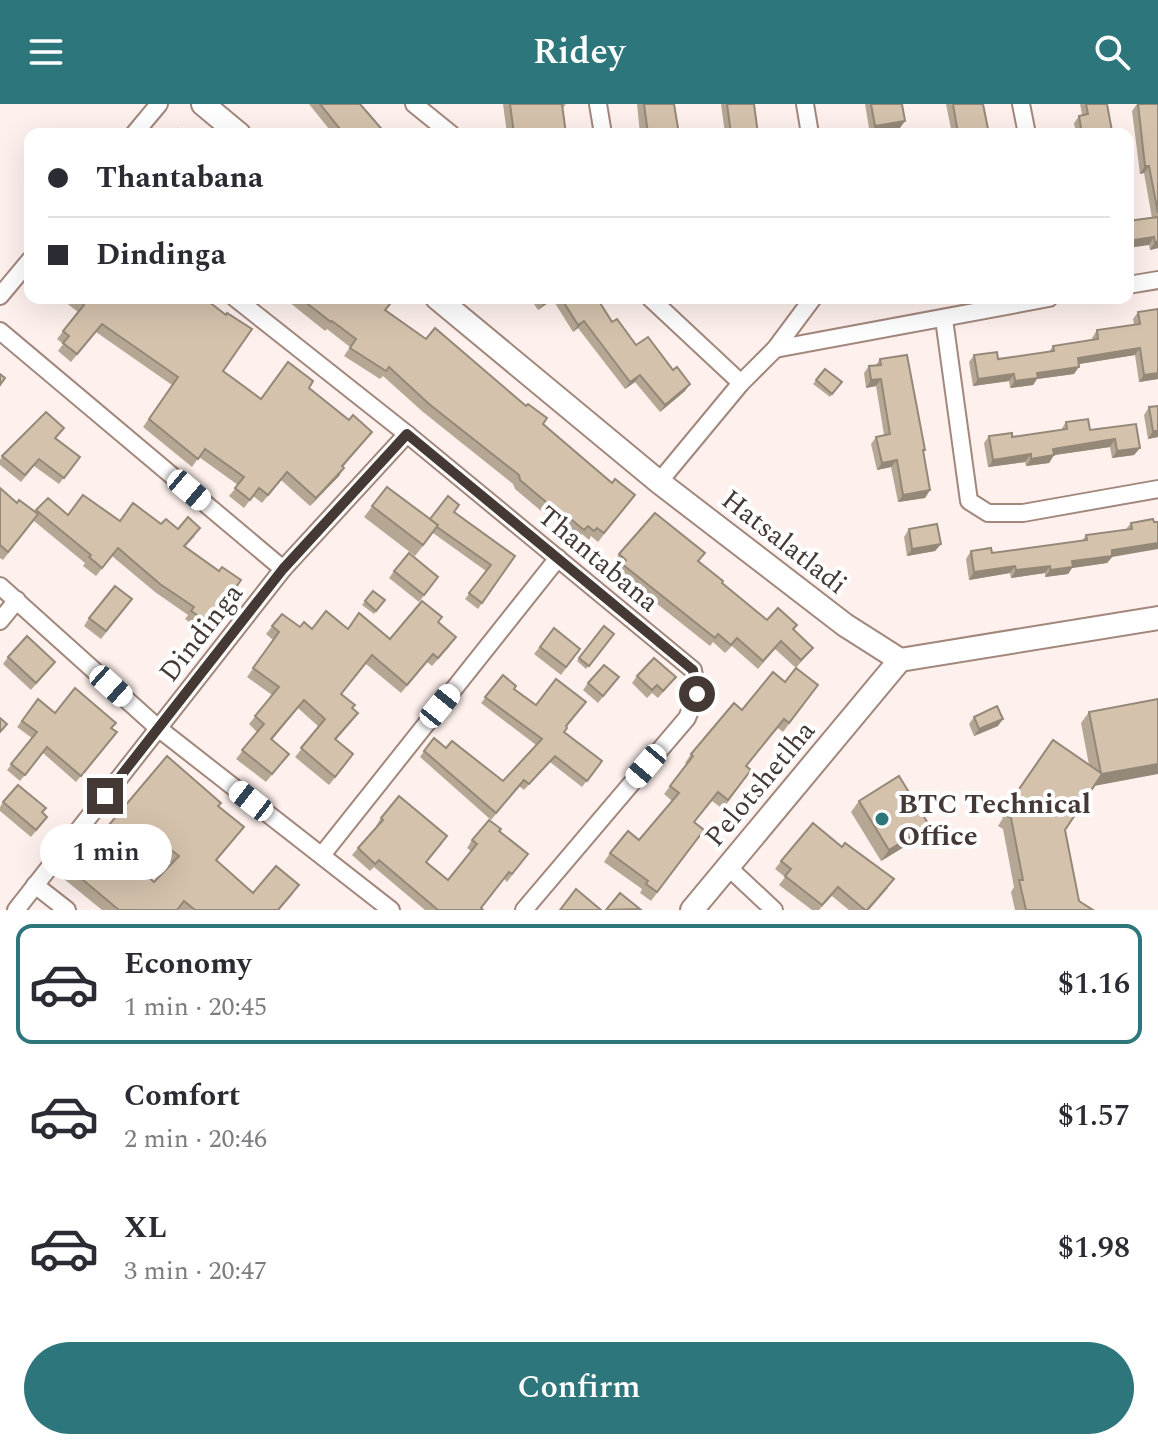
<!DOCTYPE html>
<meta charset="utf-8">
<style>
body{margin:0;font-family:Spectral,serif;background:#f7f7f7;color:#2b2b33;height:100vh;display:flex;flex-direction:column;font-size:30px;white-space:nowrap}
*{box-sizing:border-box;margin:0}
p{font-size:26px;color:#7c7c81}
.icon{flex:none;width:44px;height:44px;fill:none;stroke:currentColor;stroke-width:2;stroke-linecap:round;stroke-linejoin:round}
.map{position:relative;height:806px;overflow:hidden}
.details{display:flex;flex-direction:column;background:#fff;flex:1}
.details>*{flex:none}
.guide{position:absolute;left:24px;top:24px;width:1110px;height:176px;border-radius:16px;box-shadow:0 8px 32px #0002;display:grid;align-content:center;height:176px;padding:0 24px;background:#fff}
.end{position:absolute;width:36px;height:36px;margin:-18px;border:10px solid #453935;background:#fff;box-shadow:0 0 0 4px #fff}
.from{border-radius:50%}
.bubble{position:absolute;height:56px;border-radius:28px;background:#fff;box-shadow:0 8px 32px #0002;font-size:26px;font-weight:600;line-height:56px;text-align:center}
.car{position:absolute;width:24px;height:48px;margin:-24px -12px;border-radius:10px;box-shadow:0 0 6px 2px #0007;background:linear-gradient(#fff 24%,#345 0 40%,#fff 0 76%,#345 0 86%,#fff 0)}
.guide b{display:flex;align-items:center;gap:28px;height:76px;font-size:30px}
.guide b+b{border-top:2px solid #e1e1e2}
.guide i{width:20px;height:20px;background:#2b2b33}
ul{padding:14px 0 0;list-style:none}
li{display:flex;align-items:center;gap:24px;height:120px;margin:0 16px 12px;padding:0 8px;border:4px solid transparent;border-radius:16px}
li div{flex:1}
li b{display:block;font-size:30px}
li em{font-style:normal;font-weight:600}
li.on{border-color:#2c767c}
li>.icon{width:72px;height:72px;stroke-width:1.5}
.primary-button{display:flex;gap:16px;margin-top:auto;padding:16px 24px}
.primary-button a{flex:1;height:92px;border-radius:48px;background:#2c767c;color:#fff;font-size:32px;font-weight:600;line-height:92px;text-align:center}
header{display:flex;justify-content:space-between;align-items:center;height:104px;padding:0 24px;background:#2c767c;color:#fff;font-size:36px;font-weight:600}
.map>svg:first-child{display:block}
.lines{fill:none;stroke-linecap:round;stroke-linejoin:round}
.street-casing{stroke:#a2877d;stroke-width:20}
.secondary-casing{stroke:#a2877d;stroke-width:26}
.street{stroke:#fff;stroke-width:16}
.secondary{stroke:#fff;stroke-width:22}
.wall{fill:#b6a794;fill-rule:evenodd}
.shaded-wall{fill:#948878}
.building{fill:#d4c2ac;stroke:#948878;stroke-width:2;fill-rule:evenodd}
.route{stroke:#453935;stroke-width:10}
.poi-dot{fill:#2c767c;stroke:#fff;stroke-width:3}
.labels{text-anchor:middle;stroke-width:8;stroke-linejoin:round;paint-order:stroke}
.street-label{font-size:28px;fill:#453935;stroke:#fff}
.poi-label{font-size:28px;font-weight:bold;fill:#453935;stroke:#fff;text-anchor:start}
</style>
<header><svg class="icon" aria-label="menu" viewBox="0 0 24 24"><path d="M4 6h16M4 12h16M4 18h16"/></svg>Ridey<svg class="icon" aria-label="search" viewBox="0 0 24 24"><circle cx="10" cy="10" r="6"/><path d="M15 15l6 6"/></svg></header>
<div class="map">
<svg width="1158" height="806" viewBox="0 0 1158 806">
<rect width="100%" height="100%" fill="#fef1ed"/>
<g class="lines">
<g class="street-casing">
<g id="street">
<path d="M414 0 451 30"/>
<path d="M598 0 603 30"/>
<path d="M805 0 810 30"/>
<path d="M1021 0 1027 30"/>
<path d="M134 30 159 0"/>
<path d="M1128 181 1158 176"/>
<path d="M0 192 30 156"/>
<path d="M235 194 407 330 693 566 697 590 687 614 524 806"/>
<path d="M650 194 741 279"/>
<path d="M944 215 969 397 988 409H1023L1158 385"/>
<path d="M0 227 283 465"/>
<path d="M775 245 1049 194"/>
<path d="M659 378 741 279 775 245 813 194"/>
<path d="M0 482 158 624 391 806"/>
<path d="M0 517 17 496"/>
<path d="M322 751 558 454"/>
<path d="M728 763 774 806"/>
<path d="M35 781 67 806"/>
<path d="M16 806 283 465 407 330"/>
</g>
</g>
<g class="secondary-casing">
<g id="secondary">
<path d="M203 0 239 30"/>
<path d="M437 194 659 378 845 521 900 556 1158 514"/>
<path d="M692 806 900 556"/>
</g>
</g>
<use href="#street" class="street"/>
<use href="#secondary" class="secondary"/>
</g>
<g class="wall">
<path d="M309 0H360L386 30H333Z"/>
<path d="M503 0H566L562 5 566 30H507Z"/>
<path d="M637 0H674L679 30H700H640Z"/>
<path d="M721 0H754L758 30H725Z"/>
<path d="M865 0H902L900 24 870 30Z"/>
<path d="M946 0H983L989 30H952Z"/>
<path d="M1080 0H1107L1111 30H1076L1074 19 1079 12 1082 11Z"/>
<path d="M1137 0H1158V144L1150 146 1149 141 1152 114 1144 69 1140 70 1132 7Z"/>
<path d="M60 194H204L223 267 261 295 309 284 349 316 372 328 343 363 339 372 310 402 281 376 262 399 253 392 244 404 229 392 238 381 199 353 192 363 143 323 172 281 96 228 71 258 58 247 63 240 57 235 78 208Z"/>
<path d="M284 194H395L386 206 543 320 612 379 635 391 598 438 591 432 589 436 582 430 578 434 561 420 559 422 515 385 513 380 423 308 383 272 380 275 344 252 350 243 327 225 325 227Z"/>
<path d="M530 194H597L612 218 685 287 660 308 635 278 625 285 578 224 573 228 553 196 538 206Z"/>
<path d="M1138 208 1158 275 1139 278 1135 251 1079 260 1074 270 1037 275 1033 281 1010 284 1009 277 973 282 969 258 974 251 998 255 1049 248 1053 242 1092 236V234L1097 226 1134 221 1133 215Z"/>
<path d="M880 255 923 349 930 386 925 394 898 398 891 363 877 366 871 340 876 333 884 331 876 282 866 284 864 269 869 262 876 261Z"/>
<path d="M825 265 842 278 830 293 813 280Z"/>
<path d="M1149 303 1158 333 1148 335 1144 311Z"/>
<path d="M1066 318 1140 344 1134 351 1112 354 1110 343 1054 351 1049 359 1026 362 1025 358 988 363 984 339 989 332 1012 333 1061 326Z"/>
<path d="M56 334 80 353 59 380 34 362 21 378 0 361V356L2 352Z"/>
<path d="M387 383 430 415 454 408 515 452 478 505 465 495 486 467 433 429 415 452 364 413Z"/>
<path d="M0 384 17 399 35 408 48 394 68 411 161 420 178 425 195 432 185 443 219 467 241 476 204 529 185 515 188 511 155 488 112 452 96 472 83 462 85 459 34 417 3 456 0 454Z"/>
<path d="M1153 415 1112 453 1107 459 1072 464 1068 470 1045 473V469L1011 474 1010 469 969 476 966 455 971 447 992 449 1082 437 1086 431 1126 425 1131 419Z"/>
<path d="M909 425 941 440 935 447 907 452 904 433Z"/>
<path d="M619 450 699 458 722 479 767 516 793 526 813 544 796 564 775 545 758 565 732 542 725 549 713 538 710 542 617 468 620 463 614 458Z"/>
<path d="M394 467 433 480 419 498 389 474Z"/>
<path d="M373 487 385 496 374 510 362 501Z"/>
<path d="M127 502 101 535 84 522 89 514Z"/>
<path d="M282 510 300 523 348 525 390 535 442 513 438 519 450 542 432 562 427 558 401 589 366 560 342 590 352 604V617L336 636 347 659 329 681 295 653 319 623 298 604 272 636 289 650 266 678 236 655 257 628 249 620 272 591 247 573 273 536 266 530Z"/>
<path d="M604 522 614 530 586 565 577 557Z"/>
<path d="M554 524 580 545 561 571 534 550Z"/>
<path d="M8 553 55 558 31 586 3 560Z"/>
<path d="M503 571 514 585 536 601 586 598 566 623 564 628 602 657 582 683 550 658 524 686 519 682 491 716 420 653 424 647 446 644 503 677 536 641 481 599Z"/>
<path d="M637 572 676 573 658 594 652 589 647 594 632 579Z"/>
<path d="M619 573 598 599 583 586 588 579Z"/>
<path d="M785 578 818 581 783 628 778 624 746 662 751 666 723 705 712 697 694 719 704 726 651 797 640 789 642 785 604 758 610 749 639 736 672 697 664 690 687 660 685 659 691 650 742 606Z"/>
<path d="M38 595 55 609 116 619 112 624V635L76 678 43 649 20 677 7 666 32 634 17 623Z"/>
<path d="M1158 595 1095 682 1065 726 1079 797 1093 806H1015L1011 788 1014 783 1003 725 998 722 1003 714 1000 712 1053 636 1089 661 1081 619 1089 608Z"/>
<path d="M974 613 998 622 974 632 969 620Z"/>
<path d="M167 652 218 703 244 723 217 756 253 789 293 790 279 806H102L64 775ZM137 732 172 760 154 778 122 751Z"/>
<path d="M859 697 929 721 922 732 881 757 851 708Z"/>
<path d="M3 698 42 708 47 713 31 733 0 707V703Z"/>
<path d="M381 714 442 740 426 759 448 776 471 747 467 744 472 736 499 727 528 750 507 778 504 775 481 805 483 806H425L374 763 370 767 352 751 377 722H376Z"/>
<path d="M781 757 888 784 869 806H849L832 792 819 806H812L779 781 785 773 775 765Z"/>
</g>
<g class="shaded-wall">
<path d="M905 17 900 24 870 30 875 22Z"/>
<path d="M1145 62H1149L1144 69 1140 70Z"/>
<path d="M1154 133 1149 141 1128 144V137Z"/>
<path d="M1155 138H1158V144L1150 146Z"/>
<path d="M550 194H554L538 206 544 199Z"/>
<path d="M584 217 578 224 573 228 578 221Z"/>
<path d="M1140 244 1135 251 1073 261 1078 254Z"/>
<path d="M1079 263 1074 270 1037 275 1033 281 1010 284 1015 277 1037 269Z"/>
<path d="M1158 269V275L1139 278 1144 271Z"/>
<path d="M1014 270 1009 277 973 282 978 275Z"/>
<path d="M640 271 635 278 625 285 630 278Z"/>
<path d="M881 275 876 282 866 284 871 276Z"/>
<path d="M690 280 685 287 660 308 665 301Z"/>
<path d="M1153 327H1158V333L1148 335Z"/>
<path d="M1115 335 1110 343 1048 352 1053 345Z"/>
<path d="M1140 344 1134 351 1112 354 1117 347Z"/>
<path d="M1031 350 1025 358 988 363 993 356Z"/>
<path d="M1054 351 1049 359 1026 362 1031 355Z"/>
<path d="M897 356 891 363 877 366 882 359Z"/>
<path d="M344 364 339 372 310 402 316 394Z"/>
<path d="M930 386 925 394 898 398 903 391Z"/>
<path d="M1158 439V445L1112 453 1107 459 1072 464 1068 470 1045 473 1050 466 1072 457 1112 446Z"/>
<path d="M941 440 935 447 907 452 912 445Z"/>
<path d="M1015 462 1010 469 969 476 974 468Z"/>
<path d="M1050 462 1045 469 1011 474 1016 466Z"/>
<path d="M1003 615 998 622 974 632 979 625Z"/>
<path d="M1158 660V670L1094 682 1102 670Z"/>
<path d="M929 721 922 732 881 757 889 746Z"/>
</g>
<g class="building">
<path d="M320 0H360L386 30H344Z"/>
<path d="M510 0H562L566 30H514Z"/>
<path d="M644 0H674L679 30 699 26 700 30H648Z"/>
<path d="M727 0H754L758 30H731Z"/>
<path d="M871 0H902L905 17 875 22Z"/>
<path d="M953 0H983L989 30H958Z"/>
<path d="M1086 0H1107L1112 27 1102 30H1082L1079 12 1088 10Z"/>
<path d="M1138 0H1158V109L1149 62H1145Z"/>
<path d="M178 25 184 30H174Z"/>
<path d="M1158 113V138H1155L1154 133 1128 137V117Z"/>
<path d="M76 194H204L226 211 227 209 252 225 223 267 261 295 288 258 313 277 309 284 349 316 353 311 372 328 342 362 344 364 316 394 287 368 268 391 259 384 250 396 235 384 244 373 205 345 198 355 149 315 178 273 102 220 77 250 63 239 69 232 63 227 84 201Z"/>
<path d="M300 194H395L385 206 426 235 435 224 526 302 528 300 547 314 543 320 612 379 615 375 635 391 604 429 597 424 594 427 588 422 584 426 567 412 565 414 520 376 519 371 429 300 389 263 386 267 350 244 356 235 332 217 331 218Z"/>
<path d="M540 194H550L544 199Z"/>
<path d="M561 194H597L612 218 617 215 636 241 648 233 673 266 677 263 690 280 665 301 640 271 630 278 584 217 578 221Z"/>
<path d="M1158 205V269L1144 271 1140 244 1078 254 1079 263 1037 269 1038 274 1015 277 1014 270 978 275 974 251 997 248 998 255 1054 247 1053 242 1098 235 1097 226 1140 220 1138 208Z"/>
<path d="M907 251 925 346H923L930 386 903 391 897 356 882 359 876 333 890 330 881 275 871 276 869 262 881 261 880 255Z"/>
<path d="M825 265 842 278 832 290 816 276Z"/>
<path d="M0 270 5 274 0 281Z"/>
<path d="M1158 302V327H1153L1149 303Z"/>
<path d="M46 308 64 324 55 334 80 353 64 374 39 355 25 371 2 352Z"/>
<path d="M1088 315 1090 326 1136 320 1140 344 1117 347 1115 335 1053 345 1054 351 1031 355V350L993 356 989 332 1012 329V333L1067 325 1066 318Z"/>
<path d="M387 383 438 421 423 441 372 402Z"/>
<path d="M0 384 17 399 19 396 38 410 8 448 0 441Z"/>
<path d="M83 391 120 417 133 399 161 420 166 415 178 425 188 413 200 424 184 442 219 467 222 463 241 476 210 520 191 507 194 503 160 480 118 444 102 464 89 453 91 451 36 406 48 394 68 411Z"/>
<path d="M448 392 459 401 454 408 515 452 482 499 469 489 491 461 437 423 438 421 430 415Z"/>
<path d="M655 409 705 449 698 457 723 477 722 479 767 516 778 504 797 521 793 525 813 544 801 556 781 537 763 557 737 534 731 541 718 530 715 534 622 460 626 456 619 450Z"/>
<path d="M1153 415 1154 418H1158V439L1112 446V452L1072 457 1073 463 1050 466V462L1016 466 1015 462 974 468 971 447 991 444 992 449 1087 436 1086 431 1132 425 1131 419Z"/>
<path d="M937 420 941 440 912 445 909 425Z"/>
<path d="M409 449 438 473 424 491 394 467Z"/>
<path d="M115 482 132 495 106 527 89 514Z"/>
<path d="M373 487 385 496 376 507 365 497Z"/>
<path d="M422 497 442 513 438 518 456 533 438 554 433 550 407 581 372 551 341 590 355 601 352 604 358 609 335 635 353 650 335 673 301 644 325 615 304 596 271 635 289 650 272 670 242 646 264 620 255 612 279 583 253 564 279 528 272 522 282 510 300 523 304 518 312 525 326 507 348 525 359 509 390 535Z"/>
<path d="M604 522 614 530 589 562 579 554Z"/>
<path d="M554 524 580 545 566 563 540 543Z"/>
<path d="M27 532 55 558 36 579 8 553Z"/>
<path d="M654 554 676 573 663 587 657 581 652 586 637 572Z"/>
<path d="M604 561 619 573 603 592 588 579Z"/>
<path d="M796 564 818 581 789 619 784 615 746 662 751 666 728 696 718 688 694 718 704 726 657 788 646 780 648 777 610 749 628 727 639 736 679 689 670 682 693 652 691 650 734 599 742 606 773 568 785 578Z"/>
<path d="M503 571 516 582 514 585 536 601 556 575 586 598 566 622 567 624 564 628 602 657 587 677 555 652 529 680 524 676 496 709 424 647 434 634 446 644 452 637 503 677 542 635 485 593Z"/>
<path d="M75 584 116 619 111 624 117 628 81 672 47 643 25 671 11 660 37 628 22 617 38 595 55 609Z"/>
<path d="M1158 595V660L1102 670 1065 726 1079 797 1093 806H1026L1019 776H1023L1011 714 1006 710 1011 703 1008 701 1053 636 1101 669 1089 608Z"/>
<path d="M997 602 1003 615 979 625 974 613Z"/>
<path d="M0 614 7 620 0 628Z"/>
<path d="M167 652 221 699 218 702 244 723 216 756 253 789 276 762 299 781 278 806H195L184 797 177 806H119L71 766ZM143 724 179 752 154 778 122 750Z"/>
<path d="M899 672 929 721 889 746 859 697Z"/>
<path d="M18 681 46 704 42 708 47 713 36 726 3 698Z"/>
<path d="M399 692 447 732 426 758 448 776 477 740 472 736 489 716 501 725 499 727 528 750 512 770 509 768 481 804 483 806H438L379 756 375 760 358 744 383 716 381 714Z"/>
<path d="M813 719 842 743 845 739 894 775 867 806H865L838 783 822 801 785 772 791 765 781 757Z"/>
<path d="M576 785 601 806H560Z"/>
<path d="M620 789 640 805 606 806Z"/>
</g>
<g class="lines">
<path class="route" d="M105 692 283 465 407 330 693 566 697 590"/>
</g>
<circle class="poi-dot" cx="882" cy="715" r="8"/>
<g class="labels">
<g class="street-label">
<text transform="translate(785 437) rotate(38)" y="10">Hatsalatladi</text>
<text transform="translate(599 454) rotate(40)" y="10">Thantabana</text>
<text transform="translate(200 528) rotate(-52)" y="10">Dindinga</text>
<text transform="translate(759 679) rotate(-50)" y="10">Pelotshetlha</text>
</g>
<g class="poi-label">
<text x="898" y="709">BTC Technical<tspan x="898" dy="32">Office</tspan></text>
</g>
</g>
</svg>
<i class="end from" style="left:697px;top:590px"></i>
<i class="end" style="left:105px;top:692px"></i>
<div class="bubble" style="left:40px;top:720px;width:132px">1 min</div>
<i class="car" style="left:189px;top:386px;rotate:130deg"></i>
<i class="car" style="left:111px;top:582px;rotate:132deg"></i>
<i class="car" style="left:440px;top:602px;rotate:39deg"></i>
<i class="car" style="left:646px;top:662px;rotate:220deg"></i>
<i class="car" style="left:251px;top:697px;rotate:308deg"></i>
<div class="guide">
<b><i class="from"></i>Thantabana</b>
<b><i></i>Dindinga</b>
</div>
</div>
<section class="details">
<ul>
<li class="on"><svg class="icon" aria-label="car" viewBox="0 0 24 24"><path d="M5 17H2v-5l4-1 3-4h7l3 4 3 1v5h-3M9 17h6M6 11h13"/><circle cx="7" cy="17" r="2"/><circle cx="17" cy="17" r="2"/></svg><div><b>Economy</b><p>1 min · 20:45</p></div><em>$1.16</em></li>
<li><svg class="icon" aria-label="car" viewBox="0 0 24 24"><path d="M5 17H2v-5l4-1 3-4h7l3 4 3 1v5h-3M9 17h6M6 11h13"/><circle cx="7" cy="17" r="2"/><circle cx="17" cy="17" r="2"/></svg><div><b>Comfort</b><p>2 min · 20:46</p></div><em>$1.57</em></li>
<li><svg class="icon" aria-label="car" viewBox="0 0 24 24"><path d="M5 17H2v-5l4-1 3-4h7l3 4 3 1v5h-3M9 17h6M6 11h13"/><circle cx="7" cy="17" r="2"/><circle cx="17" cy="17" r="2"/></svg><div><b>XL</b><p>3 min · 20:47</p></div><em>$1.98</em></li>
</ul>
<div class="primary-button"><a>Confirm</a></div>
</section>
